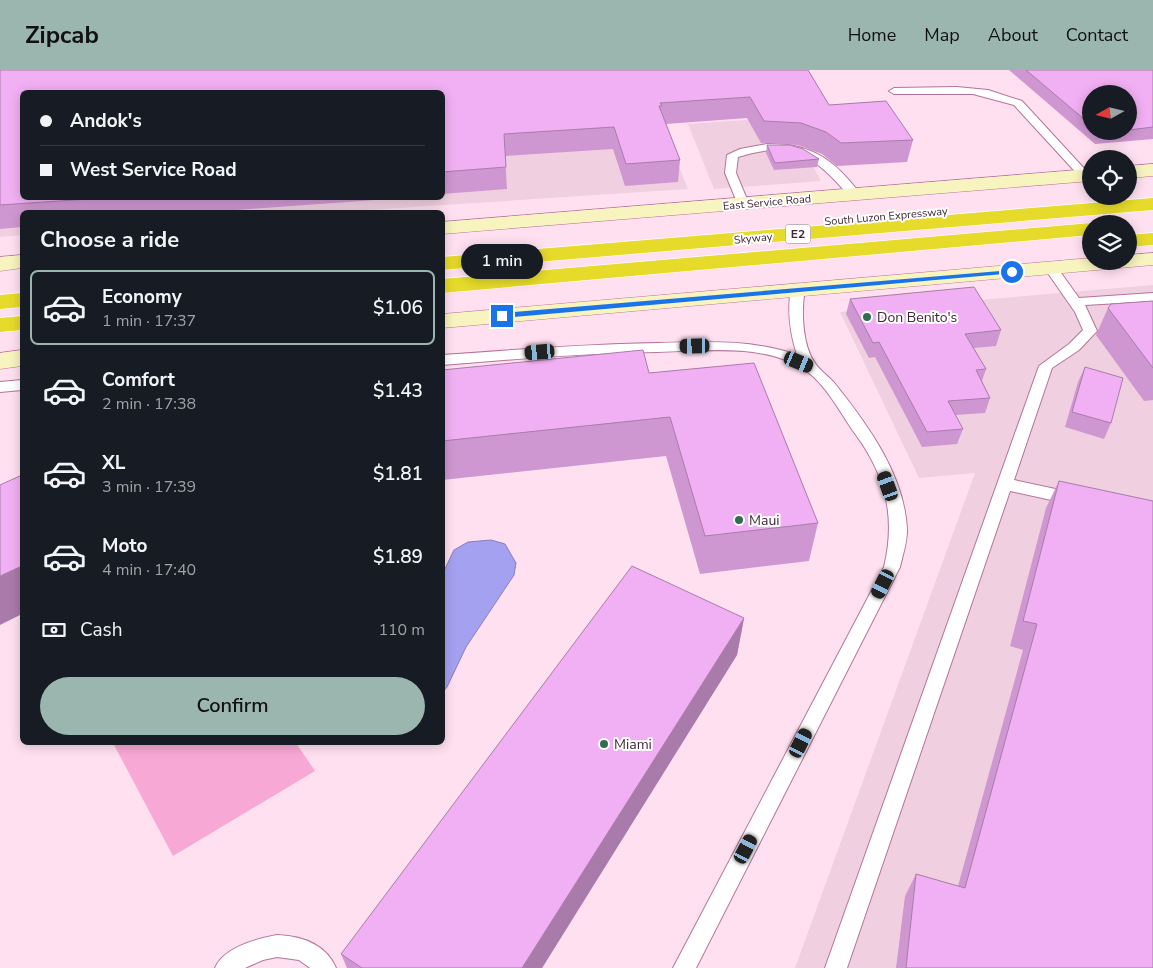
<!DOCTYPE html>
<meta charset="utf-8">
<style>
body{margin:0;font-family:"Nunito Sans",sans-serif;background:#20242c;color:#f1f3f6;height:100vh;display:flex;flex-direction:column;font-size:19px;white-space:nowrap}
*{box-sizing:border-box;margin:0}
p{font-size:16px;color:#9ea1a6}
.icon{flex:none;width:28px;height:28px;fill:none;stroke:currentColor;stroke-width:2;stroke-linecap:round;stroke-linejoin:round}
.map{position:relative;flex:1;overflow:hidden}
.details{position:absolute;left:20px;top:140px;width:425px;height:535px;display:flex;flex-direction:column;background:#171b24;border-radius:8px;box-shadow:0 2px 12px #0003}
.details>*{flex:none}
.banner{position:absolute;left:20px;top:20px;width:425px;height:110px;border-radius:8px;box-shadow:0 2px 12px #0003;display:grid;align-content:center;height:110px;padding:0 20px;background:#171b24}
.needle{width:32px;rotate:262deg}
.controls{position:absolute;left:1082px;top:15px;display:grid;gap:10px}
.controls a{display:grid;place-items:center;width:55px;height:55px;border-radius:50%;background:#171b24;box-shadow:0 2px 12px #0003;font-size:25px}
.end{position:absolute;width:22px;height:22px;margin:-11px;border:6px solid #1a73e8;background:#fff;box-shadow:0 0 0 2px #fff}
.from{border-radius:50%}
.bubble{position:absolute;height:35px;border-radius:18px;background:#171b24;box-shadow:0 2px 12px #0003;font-size:16px;font-weight:600;line-height:35px;text-align:center}
.car{position:absolute;width:15px;height:30px;margin:-15px -8px;border-radius:6px;box-shadow:0 0 4px 1px #0007;background:linear-gradient(#222 24%,#8ab4d8 0 40%,#222 0 76%,#8ab4d8 0 86%,#222 0)}
.banner b{display:flex;align-items:center;gap:18px;height:48px;font-size:19px}
.banner b+b{border-top:1px solid #363941}
.banner i{width:12px;height:12px;background:#f1f3f6}
ul{padding:0;list-style:none}
li{display:flex;align-items:center;gap:15px;height:75px;margin:0 10px 8px;padding:0 10px;border:2px solid transparent;border-radius:8px}
li div{flex:1}
li b{display:block;font-size:19px}
li em{font-style:normal;font-weight:600}
li.active{border-color:#9bb6ae}
li>.icon{width:45px;height:45px;stroke-width:1.5}
h2{padding:0 20px;font-size:22px;line-height:60px}
.pay{display:flex;align-items:center;gap:12px;height:55px;padding:0 20px;font-size:19px}
.pay p{margin-inline-start:auto}
.action{display:flex;gap:10px;margin-top:auto;padding:10px 20px}
.action a{flex:1;height:58px;border-radius:30px;background:#9bb6ae;color:#111;font-size:20px;font-weight:600;line-height:58px;text-align:center}
header{display:flex;align-items:center;gap:30px;box-sizing:border-box;height:70px;padding:0 25px;background:#9bb6ae;color:#111}
header strong{font-size:24px}
nav{display:flex;gap:28px;margin-inline-start:auto;font-size:18px}
.map>svg:first-child{display:block}
.built{fill:#f0cfe0;fill-rule:evenodd}
.green{fill:#f8a8d4}
.water{fill:#a5a1f1;stroke:#877cb9}
.lines{fill:none;stroke-linecap:round;stroke-linejoin:round}
.lane-casing{stroke:#b67398;stroke-width:2}
.secondary-casing{stroke:#b67398;stroke-width:1}
.highway-casing{stroke:#fff;stroke-width:1}
.lane{fill:#fff;fill-rule:evenodd}
.secondary{fill:#f8f4bf;fill-rule:evenodd}
.highway{fill:#e6db2a;fill-rule:evenodd}
.wall{fill:#cf97d1;fill-rule:evenodd}
.shaded-wall{fill:#a97baa}
.building{fill:#f1b0f3;stroke:#a97baa}
.route{fill:#1a73e8}
.poi-dot{fill:#316c55;stroke:#fff;stroke-width:2}
.labels{text-anchor:middle;stroke-width:4;stroke-linejoin:round;paint-order:stroke}
.far-street-label{font-size:11px;fill:#422636;stroke:#fff}
.shield{fill:#fff;stroke:#7b6772;stroke-width:1}
.shield-label{font-size:12px;font-weight:bold;fill:#422636}
.poi-label{font-size:14px;fill:#422636;stroke:#fff;text-anchor:start}
</style>
<header>
<strong>Zipcab</strong>
<nav><a>Home</a><a>Map</a><a>About</a><a>Contact</a></nav>
</header>
<div class="map">
<svg width="1153" height="898" viewBox="0 0 1153 898">
<rect width="100%" height="100%" fill="#ffe0f0"/>
<g class="built">
<path d="M0 0H640L688 119 336 142H22V165L0 167ZM22 22H442V128H22Z"/>
<path d="M787 47 821 111 714 119 688 54Z"/>
<path d="M1153 215V898H795L975 403 919 408 840 242Z"/>
</g>
<path class="green" d="M113 673H296L315 701 173 786Z"/>
<path class="water" d="M491 470 505 474 516 493 514 505 466 577 447 617 443 622V503L454 480 468 472Z"/>
<g class="lines">
<g class="lane-casing">
<g id="lane">
<path d="M957 17 988 20 1022 31 1091 106 1089 108H1081L1014 35 973 24H894L889 21 894 18Z"/>
<path d="M767 74C812 73 835 90 861 125L855 129 851 128C815 87 795 69 738 87L736 103 749 134 743 138 739 137 725 103 727 85 740 79Z"/>
<path d="M1051 195 1056 196 1079 228 1153 223V231L1085 235 1097 261 1079 280 1052 298 1014 410 1074 423 1080 425 1082 429 1080 433 1074 435 1010 421 847 898H825L1039 296 1069 274 1083 260 1075 242 1045 199Z"/>
<path d="M798 215 805 219C801 240 802 275 815 293 820 301 830 307 836 315 868 355 905 406 907 460 907 473 903 484 900 497L696 898H673L884 497C896 448 886 406 856 365 840 343 826 313 802 298 760 273 704 281 657 282 586 283 514 289 442 295V285C514 280 586 274 658 273 706 272 752 269 797 285 790 263 787 242 791 219Z"/>
<path d="M22 310V320L0 322V312Z"/>
<path d="M277 865C301 866 326 874 336 898H310L299 890 277 887 263 890 245 898H215C224 877 256 869 277 865Z"/>
</g>
</g>
<g class="secondary-casing">
<g id="secondary">
<path d="M1153 94V106L1129 108V96Z"/>
<path d="M1091 99V111L442 164V152Z"/>
<path d="M1153 183V195L442 258V244L1091 188V191H1129V185Z"/>
<path d="M22 185V198L0 201V187Z"/>
<path d="M22 280V296L0 299V283Z"/>
</g>
</g>
<g class="highway-casing">
<g id="highway">
<path d="M1153 128V140L442 200V187Z"/>
<path d="M1091 153 1095 154H1091V165L442 223V209Z"/>
<path d="M1153 163V175L1129 177V165Z"/>
<path d="M22 223V237L0 239V225Z"/>
<path d="M22 246V260L0 262V248Z"/>
</g>
</g>
<use href="#lane" class="lane"/>
<use href="#secondary" class="secondary"/>
<use href="#highway" class="highway"/>
</g>
<g class="wall">
<path d="M0 0H808L829 35 913 70 907 92 837 96 822 84 798 75 761 73 747 48 666 54 680 90 678 112 625 116 613 79 505 86 507 119 442 124V22L22 128H402L209 142H22V157L0 159Z"/>
<path d="M1009 0H1153V69L1095 74ZM1091 24H1129V61H1091Z"/>
<path d="M767 75 819 89 817 97 774 100 766 83Z"/>
<path d="M850 229 1001 260 996 276 974 278 986 299 982 311 990 328 985 343 955 345 963 359 957 374 922 377 875 287 869 288 846 244Z"/>
<path d="M1153 231V330L1144 331 1096 265 1108 238Z"/>
<path d="M1085 297 1111 353 1104 369 1065 357 1078 312Z"/>
<path d="M442 300 649 303 818 453 809 491 700 504 666 386 442 410Z"/>
<path d="M1059 411 1153 898H896L905 826 916 804 958 816 1023 580 1010 576 1046 438Z"/>
<path d="M744 548 737 585 542 898H347L341 884Z"/>
</g>
<g class="shaded-wall">
<path d="M22 496V544L0 555V506Z"/>
<path d="M744 548 737 585 542 898H522Z"/>
</g>
<g class="building">
<path d="M0 0H808L829 35 886 31 913 70 841 73 826 62 801 53 764 51 750 27 660 33 662 36H659L680 90 626 94 614 57 504 64 506 97 442 102V22H22V128H103L0 135Z"/>
<path d="M1026 0H1153V57L1129 60V24H1091V55Z"/>
<path d="M767 75H790L803 79 819 89 775 93Z"/>
<path d="M974 217 1001 260 965 264 986 299 976 300 990 328 948 331 963 359 927 362 879 272 873 273 850 229Z"/>
<path d="M1153 231V298L1108 238 1111 234Z"/>
<path d="M643 280 649 303 754 293 818 453 705 466 670 347 442 371V300Z"/>
<path d="M1085 297 1123 308 1111 353 1072 342Z"/>
<path d="M22 405V496L0 506V415Z"/>
<path d="M1059 411 1153 431V898H906L916 804 965 818 1037 554 1023 551Z"/>
<path d="M632 496 744 548 522 898H362L341 884Z"/>
</g>
<path class="route" d="M1012 200 1015 203 502 248 498 246 502 243Z"/>
<g class="poi-dot">
<circle cx="867" cy="247" r="5"/>
<circle cx="739" cy="450" r="5"/>
<circle cx="604" cy="674" r="5"/>
</g>
<g class="labels">
<g class="far-street-label">
<text transform="translate(767 132) rotate(-5)" y="4">East Service Road</text>
<text transform="translate(886 146) rotate(-5)" y="4">South Luzon Expressway</text>
<text transform="translate(753 168) rotate(-5)" y="4">Skyway</text>
</g>
<rect class="shield" x="785.5" y="154.5" width="25" height="19" rx="4"/>
<g class="shield-label">
<text x="798" y="168">E2</text>
</g>
<g class="poi-label">
<text x="877" y="252">Don Benito's</text>
<text x="749" y="455">Maui</text>
<text x="614" y="679">Miami</text>
</g>
</g>
</svg>
<div class="controls">
<a><svg class="needle" viewBox="-14 -14 28 28"><path d="M0-13l5 13h-10z" fill="#e53935"/><path d="M0 13l5-13h-10z" fill="#9ea1a6"/></svg></a>
<a><svg class="icon" aria-label="locate" viewBox="0 0 24 24"><circle cx="12" cy="12" r="6"/><path d="M12 2v4M12 18v4M2 12h4M18 12h4"/></svg></a>
<a><svg class="icon" aria-label="layers" viewBox="0 0 24 24"><path d="M12 4l9 5-9 5-9-5zM3 14l9 5 9-5"/></svg></a>
</div>
<i class="end from" style="left:1012px;top:202px"></i>
<i class="end" style="left:502px;top:246px"></i>
<div class="bubble" style="left:461px;top:174px;width:82px">1 min</div>
<i class="car" style="left:695px;top:276px;rotate:269deg"></i>
<i class="car" style="left:540px;top:282px;rotate:265deg"></i>
<i class="car" style="left:799px;top:292px;rotate:112deg"></i>
<i class="car" style="left:888px;top:416px;rotate:340deg"></i>
<i class="car" style="left:883px;top:514px;rotate:207deg"></i>
<i class="car" style="left:801px;top:673px;rotate:27deg"></i>
<i class="car" style="left:746px;top:779px;rotate:28deg"></i>
<div class="banner">
<b><i class="from"></i>Andok's</b>
<b><i></i>West Service Road</b>
</div>
<section class="details">
<h2>Choose a ride</h2>
<ul>
<li class="active"><svg class="icon" aria-label="car" viewBox="0 0 24 24"><path d="M5 17H2v-5l4-1 3-4h7l3 4 3 1v5h-3M9 17h6M6 11h13"/><circle cx="7" cy="17" r="2"/><circle cx="17" cy="17" r="2"/></svg><div><b>Economy</b><p>1 min · 17:37</p></div><em>$1.06</em></li>
<li><svg class="icon" aria-label="car" viewBox="0 0 24 24"><path d="M5 17H2v-5l4-1 3-4h7l3 4 3 1v5h-3M9 17h6M6 11h13"/><circle cx="7" cy="17" r="2"/><circle cx="17" cy="17" r="2"/></svg><div><b>Comfort</b><p>2 min · 17:38</p></div><em>$1.43</em></li>
<li><svg class="icon" aria-label="car" viewBox="0 0 24 24"><path d="M5 17H2v-5l4-1 3-4h7l3 4 3 1v5h-3M9 17h6M6 11h13"/><circle cx="7" cy="17" r="2"/><circle cx="17" cy="17" r="2"/></svg><div><b>XL</b><p>3 min · 17:39</p></div><em>$1.81</em></li>
<li><svg class="icon" aria-label="car" viewBox="0 0 24 24"><path d="M5 17H2v-5l4-1 3-4h7l3 4 3 1v5h-3M9 17h6M6 11h13"/><circle cx="7" cy="17" r="2"/><circle cx="17" cy="17" r="2"/></svg><div><b>Moto</b><p>4 min · 17:40</p></div><em>$1.89</em></li>
</ul>
<div class="pay"><svg class="icon" aria-label="cash" viewBox="0 0 24 24"><path d="M3 7h18v10H3z"/><circle cx="12" cy="12" r="2"/></svg>Cash<p>110 m</p></div>
<div class="action"><a>Confirm</a></div>
</section>
</div>
